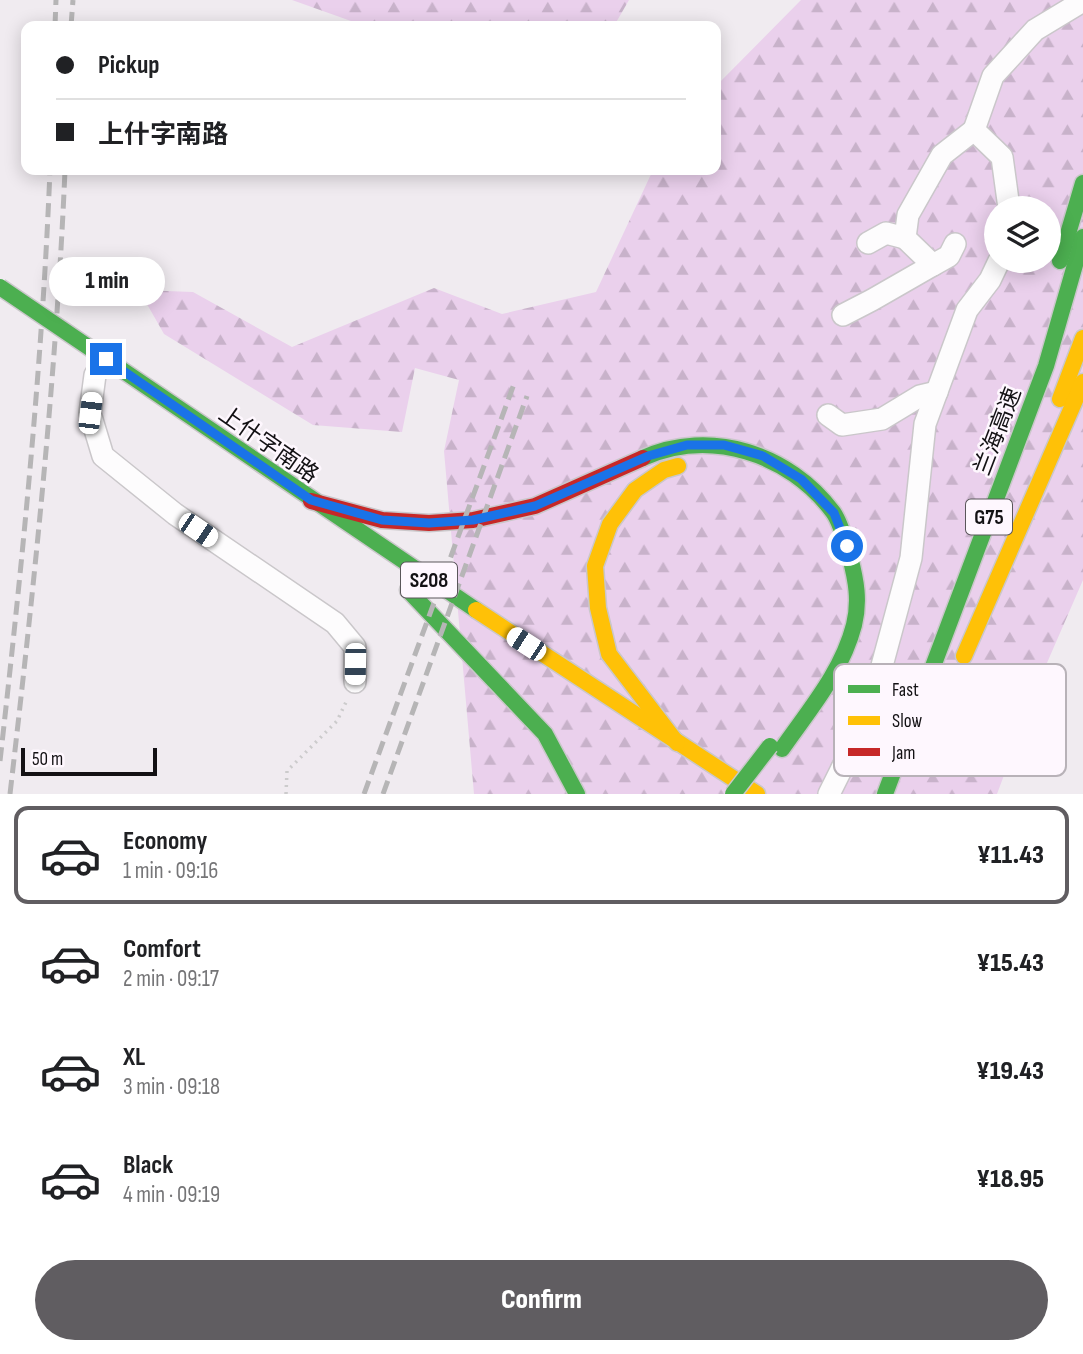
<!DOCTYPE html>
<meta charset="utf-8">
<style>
body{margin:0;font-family:"Sofia Sans Condensed","Noto Sans SC",sans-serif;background:#f2f2f2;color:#202124;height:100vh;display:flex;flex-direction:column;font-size:26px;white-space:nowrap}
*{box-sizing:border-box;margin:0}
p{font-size:23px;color:#757577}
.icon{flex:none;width:38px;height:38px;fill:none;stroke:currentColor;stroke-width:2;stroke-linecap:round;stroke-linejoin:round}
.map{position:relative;height:794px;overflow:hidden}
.details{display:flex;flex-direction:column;background:#fff;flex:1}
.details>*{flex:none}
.top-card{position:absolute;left:21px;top:21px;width:700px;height:154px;border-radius:14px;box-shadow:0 4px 18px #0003;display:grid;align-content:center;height:154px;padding:0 35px;background:#fff}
.buttons{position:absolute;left:984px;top:196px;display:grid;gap:14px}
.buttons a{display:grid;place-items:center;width:77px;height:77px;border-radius:50%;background:#fff;box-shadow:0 4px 18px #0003;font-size:35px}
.scale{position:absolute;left:21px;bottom:18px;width:136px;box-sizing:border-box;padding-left:7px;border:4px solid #131114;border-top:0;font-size:19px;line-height:24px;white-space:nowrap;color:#131114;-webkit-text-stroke:5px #fef7fe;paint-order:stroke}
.end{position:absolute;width:32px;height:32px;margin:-16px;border:9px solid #1a73e8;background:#fff;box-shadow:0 0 0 4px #fff}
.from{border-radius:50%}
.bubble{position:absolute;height:49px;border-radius:24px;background:#fff;box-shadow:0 4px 18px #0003;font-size:23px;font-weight:800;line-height:49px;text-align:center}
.car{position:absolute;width:21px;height:42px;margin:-21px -10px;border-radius:9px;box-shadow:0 0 5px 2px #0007;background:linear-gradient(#fff 24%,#345 0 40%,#fff 0 76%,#345 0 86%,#fff 0)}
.top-card b{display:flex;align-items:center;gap:24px;height:66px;font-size:26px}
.top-card b+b{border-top:2px solid #e0e0e0}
.top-card i{width:18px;height:18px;background:#202124}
ul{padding:12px 0 0;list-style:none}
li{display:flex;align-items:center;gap:21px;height:98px;margin:0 14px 10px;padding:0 21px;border:4px solid transparent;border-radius:14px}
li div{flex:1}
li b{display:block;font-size:26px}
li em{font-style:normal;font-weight:800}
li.on{border-color:#605d61}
li>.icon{width:63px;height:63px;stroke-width:1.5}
.cta{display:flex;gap:14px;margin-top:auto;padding:14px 35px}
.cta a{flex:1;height:80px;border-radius:42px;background:#605d61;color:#fff;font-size:28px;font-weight:800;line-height:80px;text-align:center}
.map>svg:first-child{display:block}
.forest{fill:url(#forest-firs);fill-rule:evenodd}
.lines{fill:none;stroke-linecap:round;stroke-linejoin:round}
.street-casing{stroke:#cac7ca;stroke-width:24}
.fast-casing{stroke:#cac7ca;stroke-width:19}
.slow-casing{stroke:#cac7ca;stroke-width:19}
.jam-casing{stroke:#cac7ca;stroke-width:19}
.path{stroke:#cccbcc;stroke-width:3.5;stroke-dasharray:2 5;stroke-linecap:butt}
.street{stroke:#fdfcfd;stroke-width:21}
.fast{stroke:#4caf50;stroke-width:16}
.slow{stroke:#ffc107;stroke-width:16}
.jam{stroke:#c62828;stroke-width:16}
.rail{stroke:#b6b5b6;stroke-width:5;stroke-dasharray:14 7;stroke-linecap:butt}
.fast-bridge-casing{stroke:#cac7ca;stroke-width:19;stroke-linecap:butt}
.fast-bridge{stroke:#4caf50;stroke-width:16}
.route{stroke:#1a73e8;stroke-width:9}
.labels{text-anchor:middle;stroke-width:5;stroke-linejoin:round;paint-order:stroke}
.shield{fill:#fef7fe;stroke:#5a565a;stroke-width:2}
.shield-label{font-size:21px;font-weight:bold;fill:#131114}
.street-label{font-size:23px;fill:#131114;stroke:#fef7fe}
.key{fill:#fef7fe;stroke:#b8b2b8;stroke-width:2}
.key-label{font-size:19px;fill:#131114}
</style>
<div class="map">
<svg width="1083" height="794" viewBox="0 0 1083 794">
<defs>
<pattern id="forest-firs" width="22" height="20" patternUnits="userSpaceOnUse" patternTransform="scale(1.75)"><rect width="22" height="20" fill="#ead0ec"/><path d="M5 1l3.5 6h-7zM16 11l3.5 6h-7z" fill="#c8b2ca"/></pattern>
</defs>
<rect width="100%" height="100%" fill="#f0ebf0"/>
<g class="forest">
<path d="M292 0H629L614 26H365Z"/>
<path d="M801 0H1083V580L1040 679 997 794H474L444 451 459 380 415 368 402 432 313 425 164 334 139 290 193 292 292 347 434 288 502 314 596 292 653 170H716V86ZM996 208H1048V261H996Z"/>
</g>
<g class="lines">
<g class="street-casing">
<g id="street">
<path d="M1009 208 1002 157 974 130 993 76 1035 30 1083 1"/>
<path d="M868 243 886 233 905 238"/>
<path d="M955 244 949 256 933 265 905 238 908 215 942 155 974 130"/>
<path d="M843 315 872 300 933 265"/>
<path d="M106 359 95 375 90 413 103 456 175 514 335 623 355 647V682"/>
<path d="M828 415 842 425 882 419 920 396 937 392"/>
<path d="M829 794 869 714 911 558 925 424 967 310 990 280 999 261"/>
</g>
</g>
<g class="fast-casing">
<g id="fast">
<path d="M1060 261 1083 183"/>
<path d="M106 359 476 610"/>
<path d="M643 458C710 428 789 453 833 512 841 523 846 543 850 557 856 580 860 601 854 625 842 672 809 710 782 749"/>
<path d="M408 590 545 734 577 794"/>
<path d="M885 794 1046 366 1083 237"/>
</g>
</g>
<g class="slow-casing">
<g id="slow">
<path d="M1060 399 1083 338"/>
<path d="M476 610 757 794"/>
<path d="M964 656 1083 382"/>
<path d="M677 743 609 654 598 608 595 566 610 524 635 490 664 470 678 466"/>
</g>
</g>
<g class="jam-casing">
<path id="jam" d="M311 501 382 520 429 523 473 520 535 506 643 458"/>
</g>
<path class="path" d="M286 794 287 771 337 721 347 700"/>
<use href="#street" class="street"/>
<use href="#fast" class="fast"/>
<use href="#slow" class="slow"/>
<use href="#jam" class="jam"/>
<g class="rail">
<path d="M55 26 56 0"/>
<path d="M71 26 73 0"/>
<path d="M0 761C22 565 42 368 50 170"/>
<path d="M10 794C34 586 56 379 65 170"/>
<path d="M364 794 514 384"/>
<path d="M383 794 527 396"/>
</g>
<g class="fast-bridge-casing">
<g id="fast-bridge">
<path d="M0 287 106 359"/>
<path d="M733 794 770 746"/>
</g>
</g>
<use href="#fast-bridge" class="fast-bridge"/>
</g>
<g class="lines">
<path class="route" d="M106 359 311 500 382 520 429 523 473 520 535 506 648 456 687 445H724L763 456 801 479 834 513 847 546"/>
</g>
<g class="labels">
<g class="shield">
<rect x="966" y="499.5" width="46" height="35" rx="5"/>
<rect x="401" y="562.5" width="56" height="35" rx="5"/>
</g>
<g class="shield-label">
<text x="989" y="524">G75</text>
<text x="429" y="587">S208</text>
</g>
<g class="street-label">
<text transform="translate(997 431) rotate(-69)" y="8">兰海高速</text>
<text transform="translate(269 444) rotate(35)" y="8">上什字南路</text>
</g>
</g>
<rect x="834" y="664" width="232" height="112" rx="10" class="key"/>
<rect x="848" y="685" width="32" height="8" fill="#4caf50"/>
<rect x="848" y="716" width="32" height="9" fill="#ffc107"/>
<rect x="848" y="748" width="32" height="8" fill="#c62828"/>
<g class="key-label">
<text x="892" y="696">Fast</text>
<text x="892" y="727">Slow</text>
<text x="892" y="759">Jam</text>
</g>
</svg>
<div class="buttons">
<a><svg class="icon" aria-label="layers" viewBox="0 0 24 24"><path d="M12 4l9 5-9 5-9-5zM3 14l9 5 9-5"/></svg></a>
</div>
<div class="scale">50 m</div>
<i class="end from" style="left:847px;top:546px"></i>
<i class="end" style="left:106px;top:359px"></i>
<div class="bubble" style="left:49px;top:257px;width:116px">1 min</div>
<i class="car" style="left:90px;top:413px;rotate:7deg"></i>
<i class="car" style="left:198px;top:530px;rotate:124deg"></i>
<i class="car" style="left:526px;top:644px;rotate:303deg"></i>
<i class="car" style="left:355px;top:664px;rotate:181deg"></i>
<div class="top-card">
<b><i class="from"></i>Pickup</b>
<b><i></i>上什字南路</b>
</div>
</div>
<section class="details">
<ul>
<li class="on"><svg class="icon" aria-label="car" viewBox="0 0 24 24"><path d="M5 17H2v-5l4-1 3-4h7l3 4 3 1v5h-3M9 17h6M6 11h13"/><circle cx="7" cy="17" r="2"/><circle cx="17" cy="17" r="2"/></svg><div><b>Economy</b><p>1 min · 09:16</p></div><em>¥11.43</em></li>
<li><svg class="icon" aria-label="car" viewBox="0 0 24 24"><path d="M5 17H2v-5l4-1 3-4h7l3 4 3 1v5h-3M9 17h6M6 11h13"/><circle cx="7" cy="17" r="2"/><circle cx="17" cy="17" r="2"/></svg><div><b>Comfort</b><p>2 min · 09:17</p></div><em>¥15.43</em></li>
<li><svg class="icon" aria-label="car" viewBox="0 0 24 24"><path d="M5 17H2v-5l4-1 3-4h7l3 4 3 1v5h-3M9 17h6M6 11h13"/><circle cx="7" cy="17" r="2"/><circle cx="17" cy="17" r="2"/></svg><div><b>XL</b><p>3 min · 09:18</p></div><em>¥19.43</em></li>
<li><svg class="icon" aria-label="car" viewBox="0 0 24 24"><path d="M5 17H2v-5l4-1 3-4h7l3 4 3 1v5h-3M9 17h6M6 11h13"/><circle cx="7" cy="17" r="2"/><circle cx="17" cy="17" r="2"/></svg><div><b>Black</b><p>4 min · 09:19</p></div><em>¥18.95</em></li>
</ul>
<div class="cta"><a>Confirm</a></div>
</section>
